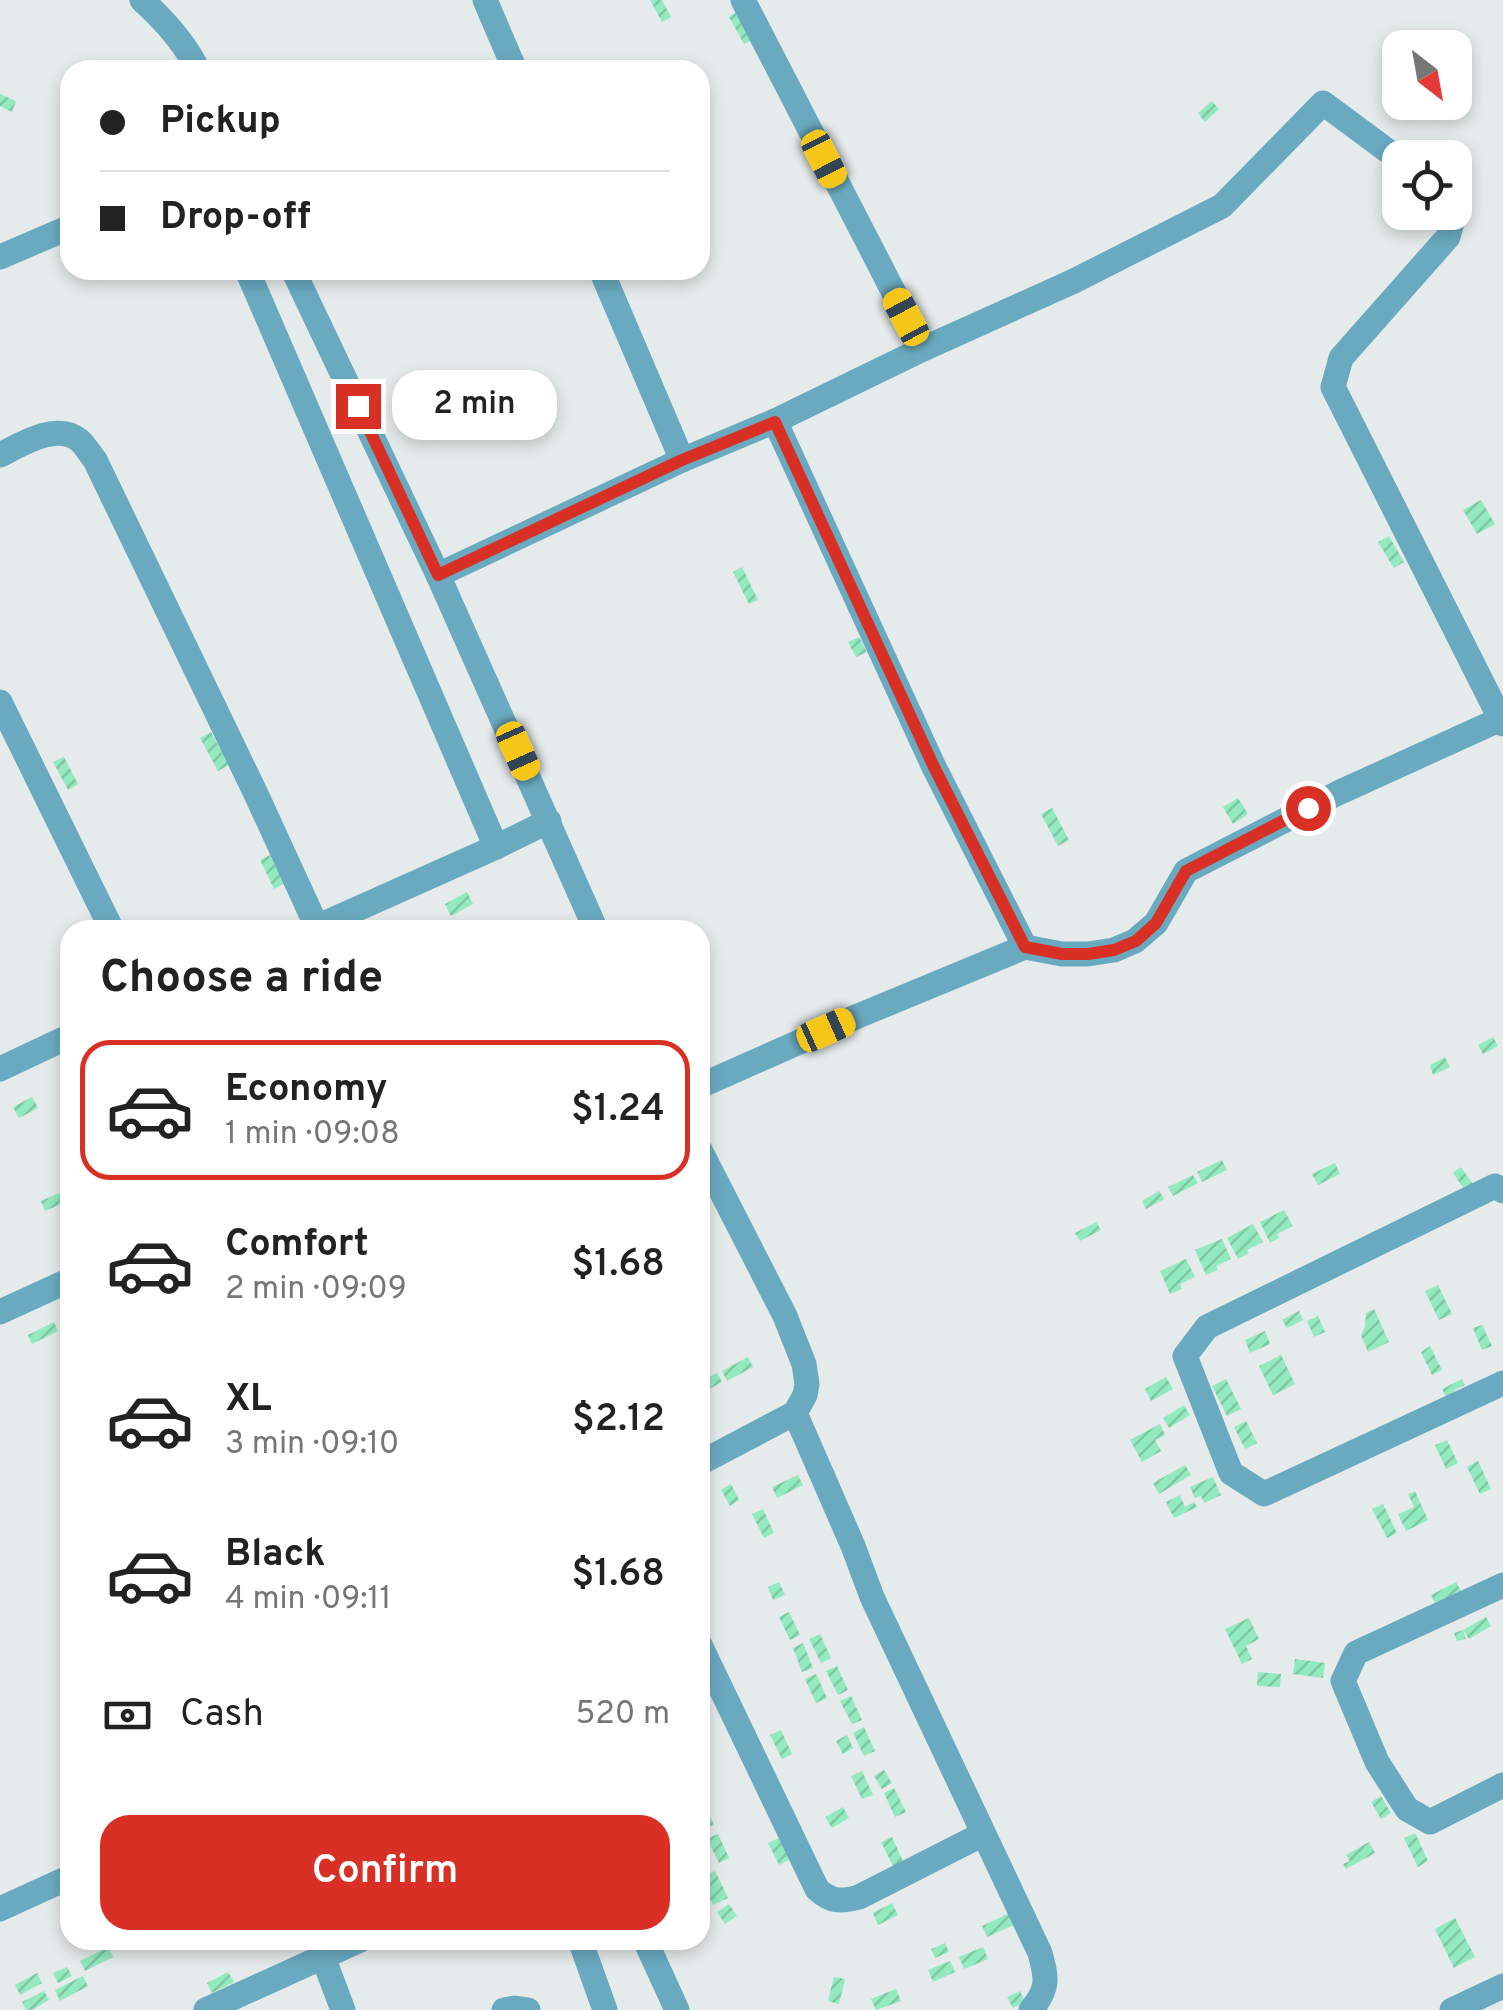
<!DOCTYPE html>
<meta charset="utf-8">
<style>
body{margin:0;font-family:Overpass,sans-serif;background:#f2f2f2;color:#222;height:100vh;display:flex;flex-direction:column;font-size:38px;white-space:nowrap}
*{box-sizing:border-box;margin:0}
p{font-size:32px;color:#767676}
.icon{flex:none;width:55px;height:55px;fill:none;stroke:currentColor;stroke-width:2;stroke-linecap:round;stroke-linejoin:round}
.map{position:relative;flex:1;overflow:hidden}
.drawer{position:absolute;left:60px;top:920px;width:650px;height:1030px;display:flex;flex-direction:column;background:#fff;border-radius:30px;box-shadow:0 5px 15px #0003}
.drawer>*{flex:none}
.top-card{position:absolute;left:60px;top:60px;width:650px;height:220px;border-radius:30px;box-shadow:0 5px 15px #0003;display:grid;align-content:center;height:220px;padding:0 40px;background:#fff}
.needle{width:65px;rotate:149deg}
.fabs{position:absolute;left:1382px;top:30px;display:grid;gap:20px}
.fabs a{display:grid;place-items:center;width:90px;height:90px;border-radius:20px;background:#fff;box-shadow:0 5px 15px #0003;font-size:50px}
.end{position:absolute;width:45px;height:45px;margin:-22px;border:12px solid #d93025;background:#fff;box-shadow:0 0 0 5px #fff}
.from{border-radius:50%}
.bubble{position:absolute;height:70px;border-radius:30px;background:#fff;box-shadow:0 5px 15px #0003;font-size:32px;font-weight:600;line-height:70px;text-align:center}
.car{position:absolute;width:30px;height:60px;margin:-30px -15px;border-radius:12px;box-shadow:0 0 8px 2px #0007;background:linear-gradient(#f5c518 24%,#345 0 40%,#f5c518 0 76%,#345 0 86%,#f5c518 0)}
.top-card b{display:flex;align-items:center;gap:35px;height:95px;font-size:38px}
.top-card b+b{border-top:2px solid #e0e0e0}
.top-card i{width:25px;height:25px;background:#222}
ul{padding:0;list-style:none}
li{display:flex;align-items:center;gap:30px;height:140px;margin:0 20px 15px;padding:0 20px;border:5px solid transparent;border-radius:30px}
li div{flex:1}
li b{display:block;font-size:38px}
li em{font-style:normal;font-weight:600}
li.current{border-color:#d93025}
li>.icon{width:90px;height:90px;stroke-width:1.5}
h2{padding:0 40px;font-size:45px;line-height:120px}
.pay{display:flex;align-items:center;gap:25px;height:110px;padding:0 40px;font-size:38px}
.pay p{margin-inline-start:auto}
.cta{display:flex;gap:20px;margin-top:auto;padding:20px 40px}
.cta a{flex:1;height:115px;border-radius:30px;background:#d93025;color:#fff;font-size:40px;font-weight:600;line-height:115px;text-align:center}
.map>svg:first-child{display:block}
.building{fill:url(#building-hatch)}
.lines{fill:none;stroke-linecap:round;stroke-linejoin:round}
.minor{stroke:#6aaac0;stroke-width:25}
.route{stroke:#d93025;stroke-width:12}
</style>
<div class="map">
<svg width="1503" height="2010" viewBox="0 0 1503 2010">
<defs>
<pattern id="building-hatch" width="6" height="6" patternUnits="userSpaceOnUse" patternTransform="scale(2.5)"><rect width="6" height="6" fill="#93e9c0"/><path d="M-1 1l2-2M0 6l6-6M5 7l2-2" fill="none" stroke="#7fc8a5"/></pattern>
</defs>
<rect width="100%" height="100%" fill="#e5ebea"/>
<g class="building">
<path d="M650 0H662L671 17 662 22Z"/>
<path d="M738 11 754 39 744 44 729 17Z"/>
<path d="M0 94 16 101 12 112 0 106Z"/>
<path d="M1212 101 1219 109 1205 122 1198 113Z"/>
<path d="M1481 500 1495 524 1477 534 1463 510Z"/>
<path d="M1389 536 1404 562 1394 568 1378 542Z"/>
<path d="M742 567 758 600 749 604 733 572Z"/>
<path d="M859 637 867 652 856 657 848 642Z"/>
<path d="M211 732 229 765 218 771 200 738Z"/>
<path d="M64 757 78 784 68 790 53 762Z"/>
<path d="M1238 798 1248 814 1233 824 1223 807Z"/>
<path d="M1052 808 1069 840 1058 846 1041 814Z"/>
<path d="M270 855 284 884 274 889 260 860Z"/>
<path d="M467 892 473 904 451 916 445 904Z"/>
<path d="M1493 1037 1498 1046 1483 1054 1478 1045Z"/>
<path d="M1445 1057 1450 1067 1433 1075 1430 1065Z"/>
<path d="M32 1097 38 1108 19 1118 13 1107Z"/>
<path d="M1222 1160 1227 1170 1202 1182 1197 1172Z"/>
<path d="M1335 1163 1340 1174 1318 1185 1312 1174Z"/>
<path d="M1461 1167 1475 1187 1467 1193 1453 1173Z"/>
<path d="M1193 1175 1198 1183 1173 1196 1168 1187Z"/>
<path d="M68 1189 70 1200 45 1211 41 1201Z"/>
<path d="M1159 1191 1164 1199 1146 1209 1142 1201Z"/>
<path d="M1284 1210 1293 1226 1277 1234 1279 1238 1270 1243 1260 1222Z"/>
<path d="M1096 1222 1101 1230 1080 1241 1075 1233Z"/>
<path d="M1253 1224 1263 1242 1247 1250 1249 1253 1238 1259 1227 1238Z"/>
<path d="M1222 1239 1231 1259 1216 1266 1218 1270 1206 1275 1195 1250Z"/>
<path d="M1186 1259 1195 1277 1180 1284 1182 1289 1170 1294 1160 1271Z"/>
<path d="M1438 1285 1452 1314 1439 1320 1425 1291Z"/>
<path d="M1374 1309 1389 1342 1368 1352 1361 1335 1365 1327 1366 1313Z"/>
<path d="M1299 1311 1303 1320 1287 1328 1282 1320Z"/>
<path d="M1318 1316 1325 1332 1314 1337 1307 1321Z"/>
<path d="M54 1322 58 1331 32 1344 28 1335Z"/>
<path d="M1482 1325 1492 1346 1482 1350 1473 1328Z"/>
<path d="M1265 1331 1270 1344 1250 1353 1245 1340Z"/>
<path d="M1430 1346 1442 1370 1432 1375 1421 1352Z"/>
<path d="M1281 1355 1295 1384 1273 1395 1259 1366Z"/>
<path d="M748 1357 753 1367 727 1381 722 1371Z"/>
<path d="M717 1373 722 1382 700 1394V1382Z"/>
<path d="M1166 1377 1173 1389 1151 1401 1145 1389Z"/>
<path d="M1226 1379 1241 1409 1227 1416 1212 1386Z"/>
<path d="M1462 1379 1465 1385 1454 1390 1456 1393 1447 1398 1442 1389Z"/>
<path d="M1184 1405 1190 1415 1169 1428 1163 1418Z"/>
<path d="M1246 1421 1257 1443 1245 1449 1234 1427Z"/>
<path d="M1160 1424 1165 1435 1155 1440 1161 1451 1142 1462 1130 1440Z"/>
<path d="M1447 1440 1458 1463 1446 1469 1435 1445Z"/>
<path d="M1478 1461 1491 1489 1480 1494 1467 1467Z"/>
<path d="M1185 1465 1191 1475 1159 1494 1153 1483Z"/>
<path d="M798 1475 803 1485 777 1498 772 1487Z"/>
<path d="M1213 1477 1221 1495 1204 1503 1201 1496 1195 1498 1190 1487Z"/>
<path d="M731 1484 739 1500 730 1506 721 1490Z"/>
<path d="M1415 1491 1428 1520 1406 1531 1398 1514 1414 1507 1408 1494Z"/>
<path d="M1180 1495 1185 1507 1194 1502 1197 1507 1174 1518 1166 1502Z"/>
<path d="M1383 1504 1397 1533 1387 1538 1372 1509Z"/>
<path d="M763 1509 774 1533 764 1538 752 1514Z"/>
<path d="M779 1582 785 1595 773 1600 768 1587Z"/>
<path d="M1456 1582 1462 1593 1437 1606 1431 1595Z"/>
<path d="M789 1612 800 1635 790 1640 779 1617Z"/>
<path d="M1486 1617 1491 1626 1469 1639 1463 1630 1466 1639 1457 1641 1454 1633 1463 1630Z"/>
<path d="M1249 1618 1259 1639 1246 1646 1252 1659 1242 1664 1225 1629Z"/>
<path d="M820 1634 831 1658 821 1663 809 1639Z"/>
<path d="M803 1643 813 1668 802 1672 793 1648Z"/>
<path d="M1295 1659 1325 1663 1323 1678 1293 1674Z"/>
<path d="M837 1666 848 1690 838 1695 826 1671Z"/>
<path d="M1258 1672 1281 1674 1280 1687 1257 1686Z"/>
<path d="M816 1674 827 1698 816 1703 805 1679Z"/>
<path d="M851 1696 862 1720 852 1724 840 1701Z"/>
<path d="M864 1727 875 1751 864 1756 853 1733Z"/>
<path d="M781 1730 792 1754 782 1759 770 1735Z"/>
<path d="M847 1735 853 1748 843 1754 836 1741Z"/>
<path d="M884 1770 892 1783 882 1789 874 1776Z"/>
<path d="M862 1771 873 1795 862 1799 851 1776Z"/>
<path d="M894 1788 906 1812 895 1817 884 1793Z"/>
<path d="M1381 1796 1391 1813 1381 1819 1371 1802Z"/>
<path d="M703 1801 714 1825 704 1830 700 1822V1803Z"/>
<path d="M843 1807 849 1818 832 1828 825 1817Z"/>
<path d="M1415 1833 1428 1861 1418 1867 1404 1838Z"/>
<path d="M718 1834 729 1858 719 1863 707 1839Z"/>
<path d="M781 1837 792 1858 779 1865 768 1843Z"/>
<path d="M892 1837 903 1861 893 1866 881 1842Z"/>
<path d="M1369 1842 1375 1853 1346 1869 1343 1864 1350 1861 1346 1855Z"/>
<path d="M715 1871 728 1898 713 1905 700 1878Z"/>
<path d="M892 1903 898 1915 878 1925 873 1913Z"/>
<path d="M729 1904 737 1916 725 1924 717 1912Z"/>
<path d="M1009 1913 1014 1925 987 1937 982 1926Z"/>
<path d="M1455 1918 1475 1957 1454 1968 1435 1929Z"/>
<path d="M945 1943 949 1952 935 1958 931 1949Z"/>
<path d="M108 1947 113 1957 85 1971 80 1961Z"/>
<path d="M983 1947 988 1959 964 1969 959 1957Z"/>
<path d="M950 1961 955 1972 933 1982 928 1970Z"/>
<path d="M67 1967 72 1976 58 1983 53 1973Z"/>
<path d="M228 1972 234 1982 212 1993 207 1983Z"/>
<path d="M37 1973 42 1983 20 1995 15 1985Z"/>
<path d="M83 1976 88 1986 60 2001 55 1990Z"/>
<path d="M834 1977 845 1979 839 2004 828 2001Z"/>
<path d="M896 1989 901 2001 876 2010 871 1999Z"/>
<path d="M44 1991 49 2000 32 2010H26L22 2002Z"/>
<path d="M1020 1991 1025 2002 1013 2008 1007 1997Z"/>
</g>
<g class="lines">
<g class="minor">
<path d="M142 0C164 20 185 43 198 70"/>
<path d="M485 0 515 70"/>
<path d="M743 0 923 349"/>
<path d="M1455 212 1448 237 1341 358 1333 387 1503 724"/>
<path d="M0 257 70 227"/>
<path d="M247 270 496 847"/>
<path d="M293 270 438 575 596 930"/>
<path d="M601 270 682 460"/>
<path d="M775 421 923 349 1074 281 1222 206 1323 103 1400 160"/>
<path d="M0 455C22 444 56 422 79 440 85 445 90 454 95 460L256 794 317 927"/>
<path d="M438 575 682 460 775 421 933 765 1025 947"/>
<path d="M0 702 112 930"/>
<path d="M310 930 496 847 549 821"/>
<path d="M0 1069 70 1036"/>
<path d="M700 1086 858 1016 1025 947 1062 954H1088L1114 950 1135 941 1156 923 1186 871 1338 793 1501 719"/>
<path d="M700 1150 785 1316 804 1364 807 1384 805 1395 795 1413 700 1463"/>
<path d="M1503 1191 1495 1186 1207 1327 1185 1356 1231 1473 1264 1494 1503 1383"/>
<path d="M0 1312 70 1280"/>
<path d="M795 1413 853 1546 872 1597 1040 1953C1047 1979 1049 1988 1031 2010"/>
<path d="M1503 1585 1356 1653 1343 1681 1377 1762 1407 1809 1430 1822 1503 1785"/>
<path d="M700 1645 817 1889C831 1902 841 1902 859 1897L983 1834"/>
<path d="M0 1909 70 1877"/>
<path d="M580 1940 605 2010"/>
<path d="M645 1940 677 2010"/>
<path d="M323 1957 343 2010"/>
<path d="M206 2010 360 1940"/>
<path d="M504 2010 515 2008 528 2010"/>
<path d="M1452 2010 1503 1986"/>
</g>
</g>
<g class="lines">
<path class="route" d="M358 406 438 575 682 460 775 422 933 765 1025 947 1062 954H1088L1114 950 1136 941 1156 923 1186 871 1308 808"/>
</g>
</svg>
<div class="fabs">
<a><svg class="needle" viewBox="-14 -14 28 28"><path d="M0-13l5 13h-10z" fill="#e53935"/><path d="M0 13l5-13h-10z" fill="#767676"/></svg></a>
<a><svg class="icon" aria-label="locate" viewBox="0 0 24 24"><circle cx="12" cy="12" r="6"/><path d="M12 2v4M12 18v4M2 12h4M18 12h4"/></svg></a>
</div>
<i class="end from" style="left:1308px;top:808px"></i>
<i class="end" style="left:358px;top:406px"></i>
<div class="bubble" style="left:392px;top:370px;width:165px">2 min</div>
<i class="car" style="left:824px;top:159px;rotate:153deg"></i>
<i class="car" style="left:906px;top:317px;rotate:332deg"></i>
<i class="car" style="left:518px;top:751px;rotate:156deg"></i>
<i class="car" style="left:826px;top:1030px;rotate:66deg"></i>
<div class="top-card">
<b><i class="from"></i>Pickup</b>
<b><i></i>Drop-off</b>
</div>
<section class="drawer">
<h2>Choose a ride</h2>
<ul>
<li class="current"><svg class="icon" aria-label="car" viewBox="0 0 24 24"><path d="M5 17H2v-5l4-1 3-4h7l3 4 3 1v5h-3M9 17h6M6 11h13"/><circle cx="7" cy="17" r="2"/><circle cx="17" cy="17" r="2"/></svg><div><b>Economy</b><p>1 min · 09:08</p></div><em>$1.24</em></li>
<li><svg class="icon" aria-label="car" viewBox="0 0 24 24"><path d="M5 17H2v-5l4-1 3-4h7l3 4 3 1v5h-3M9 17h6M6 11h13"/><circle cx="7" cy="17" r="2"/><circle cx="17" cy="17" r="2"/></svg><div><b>Comfort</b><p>2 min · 09:09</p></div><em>$1.68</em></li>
<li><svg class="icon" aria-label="car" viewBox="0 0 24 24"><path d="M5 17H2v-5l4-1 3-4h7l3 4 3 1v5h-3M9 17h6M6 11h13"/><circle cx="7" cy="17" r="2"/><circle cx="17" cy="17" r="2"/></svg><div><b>XL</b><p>3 min · 09:10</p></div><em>$2.12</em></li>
<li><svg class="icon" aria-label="car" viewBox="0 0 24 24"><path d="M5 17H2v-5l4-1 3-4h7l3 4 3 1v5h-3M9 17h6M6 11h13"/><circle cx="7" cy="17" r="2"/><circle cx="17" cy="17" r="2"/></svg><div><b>Black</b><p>4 min · 09:11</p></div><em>$1.68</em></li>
</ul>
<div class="pay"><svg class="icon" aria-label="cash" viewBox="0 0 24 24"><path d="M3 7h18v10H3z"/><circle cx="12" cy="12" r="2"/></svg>Cash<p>520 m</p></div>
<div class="cta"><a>Confirm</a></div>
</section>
</div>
